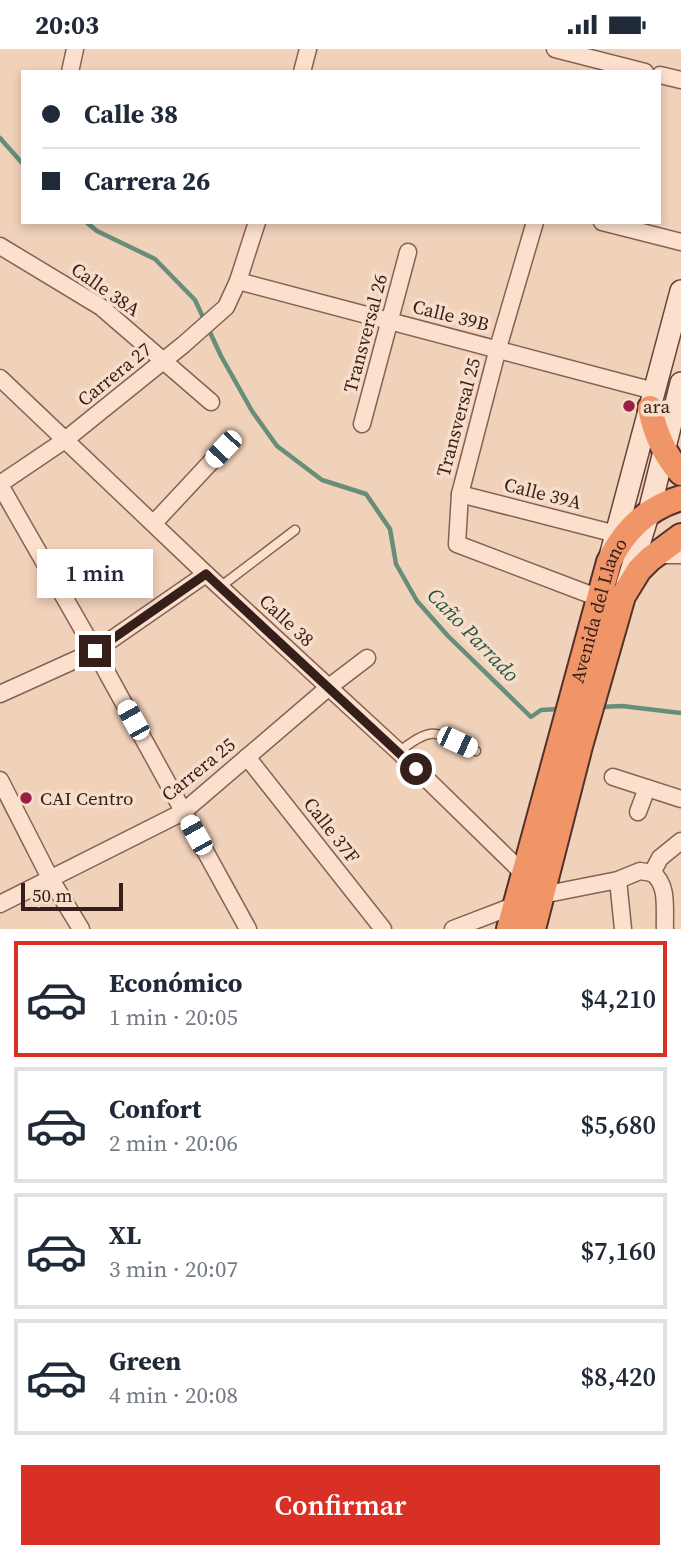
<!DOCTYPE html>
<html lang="es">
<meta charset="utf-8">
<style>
body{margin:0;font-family:"Source Serif 4",serif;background:#f2f2f3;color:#1f2937;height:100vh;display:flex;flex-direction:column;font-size:26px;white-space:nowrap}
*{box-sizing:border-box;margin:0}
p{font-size:23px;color:#747a83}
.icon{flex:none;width:38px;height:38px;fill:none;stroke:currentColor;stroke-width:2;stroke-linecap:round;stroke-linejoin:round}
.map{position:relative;height:880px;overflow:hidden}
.sheet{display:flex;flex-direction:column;background:#fff;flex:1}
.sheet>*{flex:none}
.hud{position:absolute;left:21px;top:21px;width:640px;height:154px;border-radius:0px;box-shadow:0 4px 10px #0003;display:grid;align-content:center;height:154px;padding:0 21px;background:#fff}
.scale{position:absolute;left:21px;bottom:18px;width:102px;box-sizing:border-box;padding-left:7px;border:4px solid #361f1a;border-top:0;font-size:19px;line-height:24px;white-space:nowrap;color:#361f1a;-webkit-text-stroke:5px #f7deca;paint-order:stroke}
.end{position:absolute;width:32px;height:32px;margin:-16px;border:9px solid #361f1a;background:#fff;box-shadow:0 0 0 4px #fff}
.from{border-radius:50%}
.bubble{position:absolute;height:49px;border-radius:0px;background:#fff;box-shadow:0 4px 10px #0003;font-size:23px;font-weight:600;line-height:49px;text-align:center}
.car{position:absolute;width:21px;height:42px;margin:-21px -10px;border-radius:9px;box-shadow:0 0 5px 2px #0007;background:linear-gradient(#fff 24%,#345 0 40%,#fff 0 76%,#345 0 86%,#fff 0)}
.hud b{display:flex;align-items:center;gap:24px;height:66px;font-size:26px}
.hud b+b{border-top:2px solid #e0e1e3}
.hud i{width:18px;height:18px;background:#1f2937}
ul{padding:12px 0 0;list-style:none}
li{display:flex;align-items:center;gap:21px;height:116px;margin:0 14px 10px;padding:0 7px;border:4px solid #e0e1e3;border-radius:0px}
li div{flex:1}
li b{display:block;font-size:26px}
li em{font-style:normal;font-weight:600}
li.active{border-color:#d93025}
li>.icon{width:63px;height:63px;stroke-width:1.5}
.primary-button{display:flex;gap:14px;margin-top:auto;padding:14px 21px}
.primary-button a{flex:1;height:80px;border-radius:0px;background:#d93025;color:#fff;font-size:28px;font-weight:600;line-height:80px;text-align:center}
.status{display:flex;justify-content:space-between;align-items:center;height:49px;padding:0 35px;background:#fff;direction:ltr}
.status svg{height:19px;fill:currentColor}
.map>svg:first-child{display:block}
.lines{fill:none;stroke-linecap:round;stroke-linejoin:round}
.stream{stroke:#668e79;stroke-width:4.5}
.service-casing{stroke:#886153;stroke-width:11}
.minor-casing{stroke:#886153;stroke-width:19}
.secondary-casing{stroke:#694237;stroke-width:24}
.trunk-casing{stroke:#553129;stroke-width:28}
.service{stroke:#fbe1cd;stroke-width:8}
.minor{stroke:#fbe1cd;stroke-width:16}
.secondary{stroke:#fbe1cd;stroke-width:21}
.trunk{stroke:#f09568;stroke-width:24}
.route{stroke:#361f1a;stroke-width:9}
.poi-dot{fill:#9a2043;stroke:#f7deca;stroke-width:2.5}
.labels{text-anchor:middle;stroke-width:7;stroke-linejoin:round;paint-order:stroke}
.street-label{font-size:19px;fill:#361f1a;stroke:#f7deca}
.poi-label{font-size:19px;fill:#361f1a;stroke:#f7deca;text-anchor:start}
.water-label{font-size:21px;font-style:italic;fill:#285746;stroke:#f7deca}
</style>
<div class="status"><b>20:03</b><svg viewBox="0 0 49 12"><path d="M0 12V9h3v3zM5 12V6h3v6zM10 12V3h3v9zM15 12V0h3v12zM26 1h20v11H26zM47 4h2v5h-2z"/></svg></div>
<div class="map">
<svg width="681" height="880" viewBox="0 0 681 880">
<rect width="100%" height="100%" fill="#f0d1ba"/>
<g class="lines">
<g class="stream">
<path d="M0 89 23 115"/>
<path d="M86 173 97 182 155 210 195 251 221 307 252 362 277 397 322 431 366 445 390 480 396 515 417 552 448 587 531 668 541 661 559 660"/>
<path d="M599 658 622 657 681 664"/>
</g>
<g class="service-casing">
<g id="service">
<path d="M220 538 295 481"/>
<path d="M399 703C434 674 438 684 476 702"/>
</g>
</g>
<g class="minor-casing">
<g id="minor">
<path d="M555 0 645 23"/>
<path d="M70 23 75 0"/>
<path d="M302 23 308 0"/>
<path d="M660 26 681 31"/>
<path d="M535 173 498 299 460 445 457 495 599 549"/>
<path d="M602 173 681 193"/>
<path d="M0 197 101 258 211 353"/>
<path d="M238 232 654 342"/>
<path d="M0 329 206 525 399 703 527 828"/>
<path d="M362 375 408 203"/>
<path d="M0 435 65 391 183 296 226 258 238 232 257 173"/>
<path d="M0 436 95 602 248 880"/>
<path d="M460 445 616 485"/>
<path d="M154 474 223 400"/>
<path d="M656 508 664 506H681"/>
<path d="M0 645 95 602 206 525"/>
<path d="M247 708 383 880"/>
<path d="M613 728 681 750"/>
<path d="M0 731 50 829 81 880"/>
<path d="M638 763 647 739"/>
<path d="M652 824C669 835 664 862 665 880"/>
<path d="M652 824 660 809 681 792"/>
<path d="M618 831 623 880"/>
<path d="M0 855 183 763 329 638 367 609"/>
<path d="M453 880 542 846 618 831 640 822 652 824"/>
</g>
</g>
<g class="secondary-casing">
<g id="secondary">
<path d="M611 504 681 242"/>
<path d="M627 535 649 463 681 334"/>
</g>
</g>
<g class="trunk-casing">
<g id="trunk">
<path d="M650 359C655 384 664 406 681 424"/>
<path id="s1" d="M509 880 609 513C624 481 647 459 681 449"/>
<path d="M533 880 580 697 623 547 639 521 650 510 681 487"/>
</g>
</g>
<use href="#service" class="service"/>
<use href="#minor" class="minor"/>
<use href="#secondary" class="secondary"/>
<use href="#trunk" class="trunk"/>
</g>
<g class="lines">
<path class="route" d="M95 602 206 525 416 720"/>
</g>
<g class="poi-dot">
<circle cx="629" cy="357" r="7"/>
<circle cx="26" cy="749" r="7"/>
</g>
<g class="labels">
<g class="street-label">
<text transform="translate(106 240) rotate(35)" y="7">Calle 38A</text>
<text transform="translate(451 266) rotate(14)" y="7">Calle 39B</text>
<text transform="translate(365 284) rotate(-75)" y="7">Transversal 26</text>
<text transform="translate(114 325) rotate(-39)" y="7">Carrera 27</text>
<text transform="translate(458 368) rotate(-75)" y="7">Transversal 25</text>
<text transform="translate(543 444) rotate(14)" y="7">Calle 39A</text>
<text dy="7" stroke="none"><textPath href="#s1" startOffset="331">Avenida del Llano</textPath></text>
<text transform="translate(287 571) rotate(43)" y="7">Calle 38</text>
<text transform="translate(198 720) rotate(-39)" y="7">Carrera 25</text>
<text transform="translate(332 781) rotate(52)" y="7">Calle 37F</text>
</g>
<g class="poi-label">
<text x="643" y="364">ara</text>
<text x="40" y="756">CAI Centro</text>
</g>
<g class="water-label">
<text transform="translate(473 586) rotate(46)" y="7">Caño Parrado</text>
</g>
</g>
</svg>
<div class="scale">50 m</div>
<i class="end from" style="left:416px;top:720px"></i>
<i class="end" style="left:95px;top:602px"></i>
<div class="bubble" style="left:37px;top:500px;width:116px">1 min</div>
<i class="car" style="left:223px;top:400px;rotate:223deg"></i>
<i class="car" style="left:133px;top:671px;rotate:331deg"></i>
<i class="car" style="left:457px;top:693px;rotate:115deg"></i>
<i class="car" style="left:196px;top:786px;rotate:331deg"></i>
<div class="hud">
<b><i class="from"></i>Calle 38</b>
<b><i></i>Carrera 26</b>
</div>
</div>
<section class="sheet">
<ul>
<li class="active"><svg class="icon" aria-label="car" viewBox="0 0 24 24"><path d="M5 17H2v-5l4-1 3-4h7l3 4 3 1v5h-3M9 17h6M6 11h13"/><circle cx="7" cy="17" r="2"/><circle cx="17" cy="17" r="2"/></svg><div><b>Económico</b><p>1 min · 20:05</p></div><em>$4,210</em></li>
<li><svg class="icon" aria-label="car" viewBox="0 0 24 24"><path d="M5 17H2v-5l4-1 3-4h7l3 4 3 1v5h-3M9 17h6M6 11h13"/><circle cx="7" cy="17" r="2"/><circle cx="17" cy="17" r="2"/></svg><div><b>Confort</b><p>2 min · 20:06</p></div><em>$5,680</em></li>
<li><svg class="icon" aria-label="car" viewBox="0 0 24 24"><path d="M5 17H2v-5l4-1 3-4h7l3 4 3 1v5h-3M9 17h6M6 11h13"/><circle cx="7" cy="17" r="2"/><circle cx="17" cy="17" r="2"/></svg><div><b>XL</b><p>3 min · 20:07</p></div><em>$7,160</em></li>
<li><svg class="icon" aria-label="car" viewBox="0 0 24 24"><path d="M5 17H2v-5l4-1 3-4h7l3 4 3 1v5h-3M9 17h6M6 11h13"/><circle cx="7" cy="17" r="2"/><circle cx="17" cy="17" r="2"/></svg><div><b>Green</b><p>4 min · 20:08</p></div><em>$8,420</em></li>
</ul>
<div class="primary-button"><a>Confirmar</a></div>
</section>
